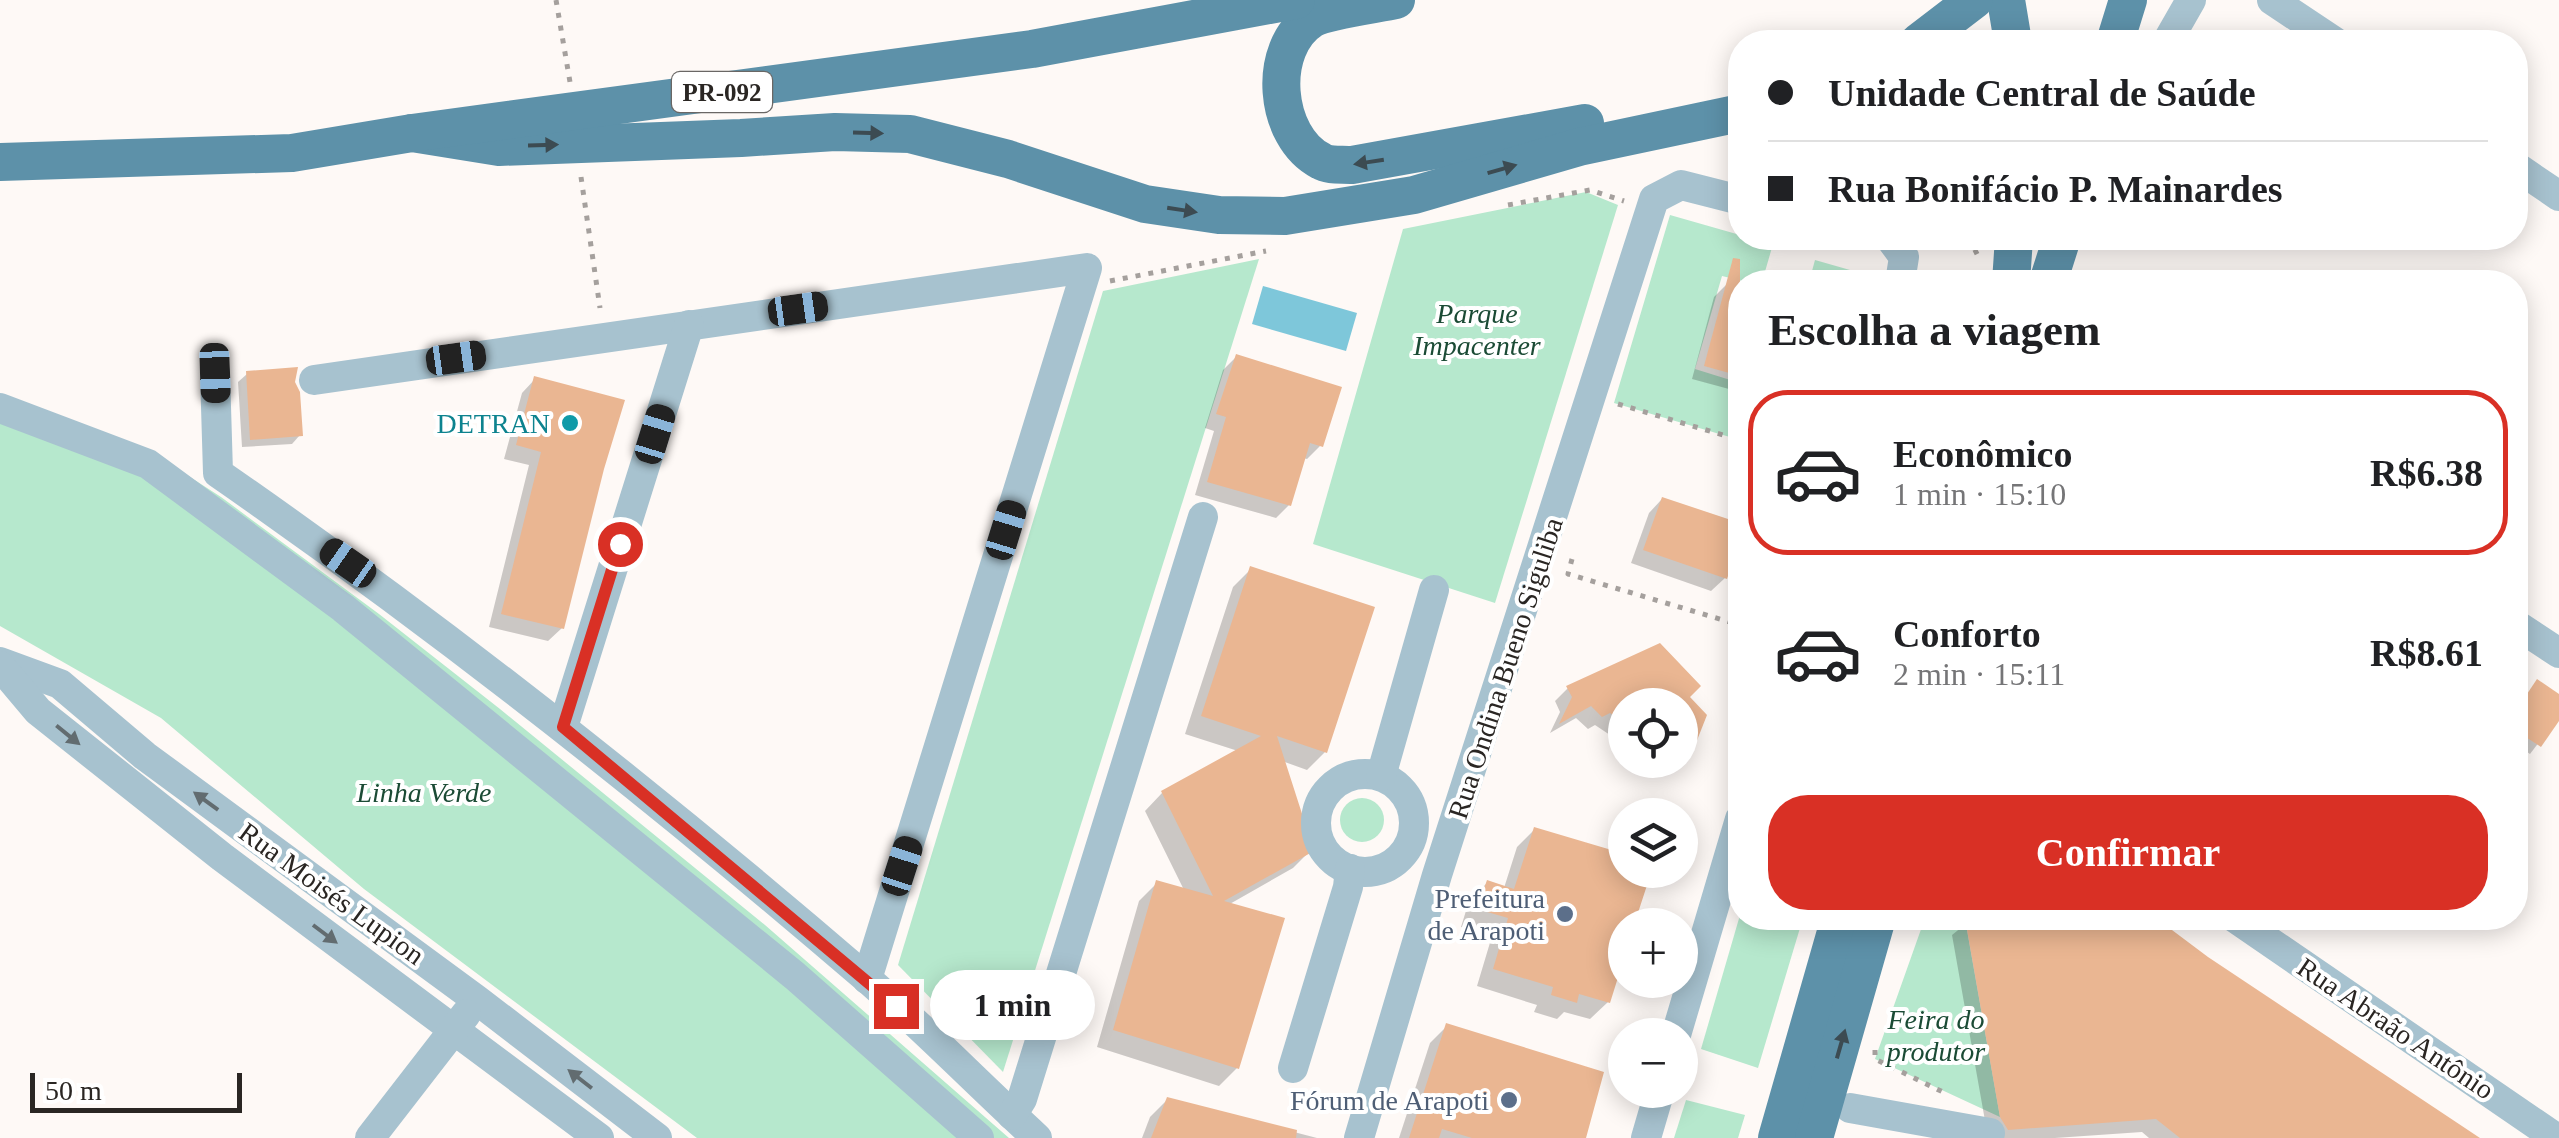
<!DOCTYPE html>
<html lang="pt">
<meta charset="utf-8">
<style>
body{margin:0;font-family:"Times New Roman",serif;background:#f6f6f6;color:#202124;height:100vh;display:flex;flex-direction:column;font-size:38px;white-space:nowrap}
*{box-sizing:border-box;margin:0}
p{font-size:32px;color:#757577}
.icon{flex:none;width:55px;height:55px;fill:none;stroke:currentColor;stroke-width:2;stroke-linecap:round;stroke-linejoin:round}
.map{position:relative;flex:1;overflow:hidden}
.details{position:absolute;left:1728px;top:270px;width:800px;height:660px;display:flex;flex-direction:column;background:#fff;border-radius:40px;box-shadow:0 5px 25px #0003}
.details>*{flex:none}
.guide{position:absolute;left:1728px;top:30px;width:800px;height:220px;border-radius:40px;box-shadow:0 5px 25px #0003;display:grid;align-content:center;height:220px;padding:0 40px;background:#fff}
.controls{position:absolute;left:1608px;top:688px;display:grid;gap:20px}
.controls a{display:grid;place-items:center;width:90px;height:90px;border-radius:50%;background:#fff;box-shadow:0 5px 25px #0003;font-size:50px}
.scale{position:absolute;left:30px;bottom:25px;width:212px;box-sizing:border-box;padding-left:10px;border:5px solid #2a2623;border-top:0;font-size:28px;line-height:35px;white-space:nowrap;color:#2a2623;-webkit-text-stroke:8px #fff;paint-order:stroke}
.end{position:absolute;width:45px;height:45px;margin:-22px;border:12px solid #d93025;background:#fff;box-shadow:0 0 0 5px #fff}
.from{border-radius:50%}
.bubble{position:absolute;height:70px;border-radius:35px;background:#fff;box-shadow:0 5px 25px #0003;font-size:32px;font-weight:700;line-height:70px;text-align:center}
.car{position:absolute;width:30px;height:60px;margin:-30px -15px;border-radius:12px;box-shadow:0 0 8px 2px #0007;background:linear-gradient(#222 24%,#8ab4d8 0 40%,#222 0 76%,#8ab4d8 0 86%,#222 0)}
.guide b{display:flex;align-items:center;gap:35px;height:95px;font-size:38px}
.guide b+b{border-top:2px solid #e0e0e0}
.guide i{width:25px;height:25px;background:#202124}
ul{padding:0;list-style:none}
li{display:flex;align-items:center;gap:30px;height:165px;margin:0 20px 15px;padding:0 20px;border:5px solid transparent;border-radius:40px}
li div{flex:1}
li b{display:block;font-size:38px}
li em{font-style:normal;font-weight:700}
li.current{border-color:#d93025}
li>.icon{width:90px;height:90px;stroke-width:1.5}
h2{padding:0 40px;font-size:45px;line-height:120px}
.primary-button{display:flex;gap:20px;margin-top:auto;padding:20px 40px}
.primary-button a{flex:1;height:115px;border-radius:40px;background:#d93025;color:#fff;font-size:40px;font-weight:700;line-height:115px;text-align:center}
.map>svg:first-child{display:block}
.green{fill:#b6e8cd}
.water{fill:#7ec7da}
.shadow{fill:#0003}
.building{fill:#eab692}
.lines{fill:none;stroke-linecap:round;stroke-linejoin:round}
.path{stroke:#a5a09d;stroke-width:5;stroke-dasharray:5 8;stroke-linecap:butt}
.minor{stroke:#a7c2cf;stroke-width:30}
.major{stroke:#5d91a9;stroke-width:38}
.oneway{fill:#3c4b52}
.oneway2{fill:#626c70}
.route{stroke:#d93025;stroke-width:12}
.culture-dot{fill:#0f9aa8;stroke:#fff;stroke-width:4}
.service-dot{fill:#5c6f8a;stroke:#fff;stroke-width:4}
.labels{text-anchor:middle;stroke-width:8;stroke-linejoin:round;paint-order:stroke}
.shield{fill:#fff;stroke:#6a6765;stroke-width:2.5}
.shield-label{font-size:25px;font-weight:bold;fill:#2a2623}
.park-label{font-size:28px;font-style:italic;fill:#1b4b35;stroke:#fff}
.culture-label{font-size:28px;fill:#0d838f;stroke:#fff;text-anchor:end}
.street-label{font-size:28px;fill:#2a2623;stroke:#fff}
.service-label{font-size:28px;fill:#4e5e75;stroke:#fff;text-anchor:end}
</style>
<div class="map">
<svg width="2559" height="1138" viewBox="0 0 2559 1138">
<rect width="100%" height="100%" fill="#fef9f6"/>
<g class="green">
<path d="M1586 192 1618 205 1495 603 1313 544 1403 229Z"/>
<path d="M1670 215 1740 235V238L1773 244 1762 282H1747L1722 276 1695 369 1740 383V440L1614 403Z"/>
<path d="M1259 259 1003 1072 898 965 1103 291Z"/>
<path d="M1815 260 1871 276 1869 282H1809Z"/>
<path d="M0 395 156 455 221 497 379 614 500 709 765 925 1009 1138H697L364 889 161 718 0 626Z"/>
<circle cx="1362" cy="820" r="22"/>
<path d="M1740 915 1803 918 1758 1068 1701 1049Z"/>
<path d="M1925 918H1968L1965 919 2000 1117 1875 1059Z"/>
<path d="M1686 1100 1745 1115 1738 1138H1674Z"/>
</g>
<path class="water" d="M1263 286 1357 313 1346 351 1252 324Z"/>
<g class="shadow">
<path d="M1727 284 1740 287V392L1692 379 1714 297Z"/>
<path d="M1236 357 1320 446 1307 459 1303 458 1289 505 1276 518 1195 495 1214 431 1205 428 1223 370Z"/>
<path d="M247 374 293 382 300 435 292 444 242 447 238 382Z"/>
<path d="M535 379 562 628 548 641 489 627 529 465 504 459 522 393Z"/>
<path d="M1662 499 1740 526 1725 578 1711 591 1631 563 1649 513Z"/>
<path d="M1251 569 1325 752 1307 770 1282 761 1311 850 1293 868 1228 905 1237 1068 1219 1086 1097 1047 1139 901 1157 883 1184 890 1145 811 1162 793 1238 751 1185 734 1233 587Z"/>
<path d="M2537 683 2559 697V716L2530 754 2515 744V712Z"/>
<path d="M1568 688 1686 697 1704 716 1690 752 1678 764 1680 705H1625V745L1595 725 1588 729 1576 718 1550 733 1560 712 1555 701Z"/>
<path d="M1535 829 1625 857V870H1649L1632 925H1625V946L1608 1002 1590 1019 1564 1012 1557 1019 1534 1012 1537 1005 1477 986 1492 936 1461 927 1469 901 1487 883 1504 888 1517 847Z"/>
<path d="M1973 918H2152L2207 959 2477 1138H2149L2142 1132 2055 1138H1991L1987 1132 1952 935Z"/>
<path d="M1447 1026 1584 1138H1399L1430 1043Z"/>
<path d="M1168 1099 1317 1138H1142L1150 1117Z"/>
</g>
<g class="building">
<path d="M1733 258 1740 259V376L1704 366Z"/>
<path d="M1236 354 1342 387 1323 447 1310 443 1291 506 1207 482 1226 417 1216 414Z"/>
<path d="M298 367 295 382 300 392 303 436 250 440 246 371Z"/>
<path d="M534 376 625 400 604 469 564 629 501 614 541 452 516 445Z"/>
<path d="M1662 497 1740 523V542L1727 579 1643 550Z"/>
<path d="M1250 566 1375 607 1327 753 1277 736 1314 851 1224 901 1285 918 1239 1069 1113 1030 1156 880 1213 896 1161 791 1261 736 1201 716Z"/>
<path d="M1660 643 1701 686 1690 697 1707 715 1692 753 1680 728V705H1625V723L1610 713 1602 717 1591 706 1559 724 1572 697 1566 686Z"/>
<path d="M2537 679 2559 694V721L2541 747 2515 730V712Z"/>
<path d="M1534 827 1625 854V870H1652L1634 925H1625V955L1610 1003 1579 994 1577 1003 1551 995 1553 987 1493 969 1508 918 1477 909 1487 880 1514 889Z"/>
<path d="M1965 918H2156L2208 957 2480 1138H2180L2156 1119 2008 1130 2000 1117Z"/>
<path d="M1446 1023 1604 1072 1586 1138H1472L1442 1129 1439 1138H1409Z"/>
<path d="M1167 1097 1297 1130 1296 1138H1151Z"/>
</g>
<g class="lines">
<g class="path">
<path d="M556 0 570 82"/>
<path d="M581 177 600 308"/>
<path d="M1508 205 1590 190 1624 201"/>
<path d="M1969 238 1979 258"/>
<path d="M1110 281 1266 251"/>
<path d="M1618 404 1740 440"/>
<path d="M1572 559 1568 574 1740 625"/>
<path d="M1875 1050V1059L1947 1094"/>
</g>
<g class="minor">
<path d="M2272 0 2335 42"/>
<path d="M2167 42 2191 0"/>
<path d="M2515 166 2559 196"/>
<path d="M1890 238 1904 257 1900 282"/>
<path d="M215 373 218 473C443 629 658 799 865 977 924 1028 979 1085 1037 1138"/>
<path d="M314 380 1087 268 867 979"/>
<path d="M0 408 148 464 343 608 795 976 979 1138"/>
<path d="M2515 624 2559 653"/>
<path d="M0 662 60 684 145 756 477 1000 657 1138"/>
<path d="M0 666 38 711 222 857 599 1138"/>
<path d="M563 727 689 325"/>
<circle cx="1365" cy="823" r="49"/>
<path d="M1381 776 1434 590"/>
<path d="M2235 918 2556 1138"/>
<path d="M1676 1035 1740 819"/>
<path d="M1293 1068 1348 887 1350 869"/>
<path d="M1850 1108 1990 1133"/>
<path d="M1012 1115 1022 1099 1203 517"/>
<path d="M370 1138 466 1014"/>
<path d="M1359 1138 1437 875 1654 199 1681 185 1740 200"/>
<path d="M1646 1138 1660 1090"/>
</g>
<g class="major">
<path d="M1396 0C1378 4 1325 11 1312 19 1266 48 1274 137 1321 161 1329 166 1342 164 1352 165L1585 123"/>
<path d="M2006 0 2013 42"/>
<path d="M1919 42 1974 0"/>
<path d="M2115 42 2128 0"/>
<path d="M412 133 499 147 741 138 835 132 910 134 1008 159 1145 204 1219 215 1285 216 1414 195 1579 147 1740 113"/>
<path d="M0 162 292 153 412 133 1032 49 1296 0"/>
<path d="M2011 282 2014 238"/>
<path d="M2048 282 2062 238"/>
<path d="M1777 1138 1840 918"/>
<path d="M1814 1138 1877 918"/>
</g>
</g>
<defs><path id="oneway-solid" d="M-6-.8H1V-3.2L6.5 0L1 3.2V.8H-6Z" transform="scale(2.5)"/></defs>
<g class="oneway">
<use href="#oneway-solid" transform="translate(868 133) rotate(2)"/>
<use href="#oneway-solid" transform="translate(543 145) rotate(-2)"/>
<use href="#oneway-solid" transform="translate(1369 162) rotate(171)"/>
<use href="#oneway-solid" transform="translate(1502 169) rotate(-16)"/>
<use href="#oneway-solid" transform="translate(1182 210) rotate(9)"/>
<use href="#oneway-solid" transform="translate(1841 1044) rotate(-74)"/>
</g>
<g class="oneway2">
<use href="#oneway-solid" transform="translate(68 735) rotate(39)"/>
<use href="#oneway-solid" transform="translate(206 801) rotate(-144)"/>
<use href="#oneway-solid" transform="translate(325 934) rotate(37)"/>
<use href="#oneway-solid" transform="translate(580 1079) rotate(-142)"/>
</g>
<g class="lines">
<path class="route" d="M620 544 563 727 896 1006"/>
</g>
<circle class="culture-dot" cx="570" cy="423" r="10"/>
<g class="service-dot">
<circle cx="1565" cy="914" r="10"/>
<circle cx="1509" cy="1100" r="10"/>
</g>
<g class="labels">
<rect class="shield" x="672" y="72" width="100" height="40" rx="8"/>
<g class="shield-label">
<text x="722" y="101">PR-092</text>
</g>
<g class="park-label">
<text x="1477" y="323">Parque<tspan x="1477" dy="32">Impacenter</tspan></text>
<text x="424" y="802">Linha Verde</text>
<text x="1936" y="1029">Feira do<tspan x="1936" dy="32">produtor</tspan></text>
</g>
<g class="culture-label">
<text x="550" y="433">DETRAN</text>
</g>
<g class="street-label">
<text transform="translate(1505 668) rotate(-72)" y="10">Rua Ondina Bueno Siguliba</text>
<text transform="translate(332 893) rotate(36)" y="10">Rua Moisés Lupion</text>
<text transform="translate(2396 1028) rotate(34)" y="10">Rua Abraão Antônio</text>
</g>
<g class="service-label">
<text x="1545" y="908">Prefeitura<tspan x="1545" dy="32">de Arapoti</tspan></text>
<text x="1489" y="1110">Fórum de Arapoti</text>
</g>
</g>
</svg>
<div class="controls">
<a><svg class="icon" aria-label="locate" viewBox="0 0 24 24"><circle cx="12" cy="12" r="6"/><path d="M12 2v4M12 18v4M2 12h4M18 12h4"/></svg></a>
<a><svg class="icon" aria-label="layers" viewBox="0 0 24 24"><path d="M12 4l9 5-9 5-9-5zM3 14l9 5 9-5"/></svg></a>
<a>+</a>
<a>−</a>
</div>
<div class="scale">50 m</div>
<i class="end from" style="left:620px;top:544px"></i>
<i class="end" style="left:896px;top:1006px"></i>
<div class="bubble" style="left:930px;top:970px;width:165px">1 min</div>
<i class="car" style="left:798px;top:309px;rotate:82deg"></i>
<i class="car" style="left:456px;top:358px;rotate:82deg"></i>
<i class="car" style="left:215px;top:373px;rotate:178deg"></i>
<i class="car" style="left:655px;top:434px;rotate:17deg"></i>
<i class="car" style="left:1006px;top:530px;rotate:17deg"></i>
<i class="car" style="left:348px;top:563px;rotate:305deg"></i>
<i class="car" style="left:902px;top:866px;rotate:18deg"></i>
<div class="guide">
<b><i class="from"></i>Unidade Central de Saúde</b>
<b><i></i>Rua Bonifácio P. Mainardes</b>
</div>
<section class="details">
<h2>Escolha a viagem</h2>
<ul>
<li class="current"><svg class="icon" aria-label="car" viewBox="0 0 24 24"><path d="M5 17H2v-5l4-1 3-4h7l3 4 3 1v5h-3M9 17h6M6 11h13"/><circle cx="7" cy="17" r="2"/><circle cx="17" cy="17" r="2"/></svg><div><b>Econômico</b><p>1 min · 15:10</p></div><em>R$6.38</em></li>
<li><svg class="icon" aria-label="car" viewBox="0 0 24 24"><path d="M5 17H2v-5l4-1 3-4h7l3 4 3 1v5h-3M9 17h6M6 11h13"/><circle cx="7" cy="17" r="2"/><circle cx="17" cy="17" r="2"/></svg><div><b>Conforto</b><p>2 min · 15:11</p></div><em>R$8.61</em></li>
</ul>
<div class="primary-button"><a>Confirmar</a></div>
</section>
</div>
